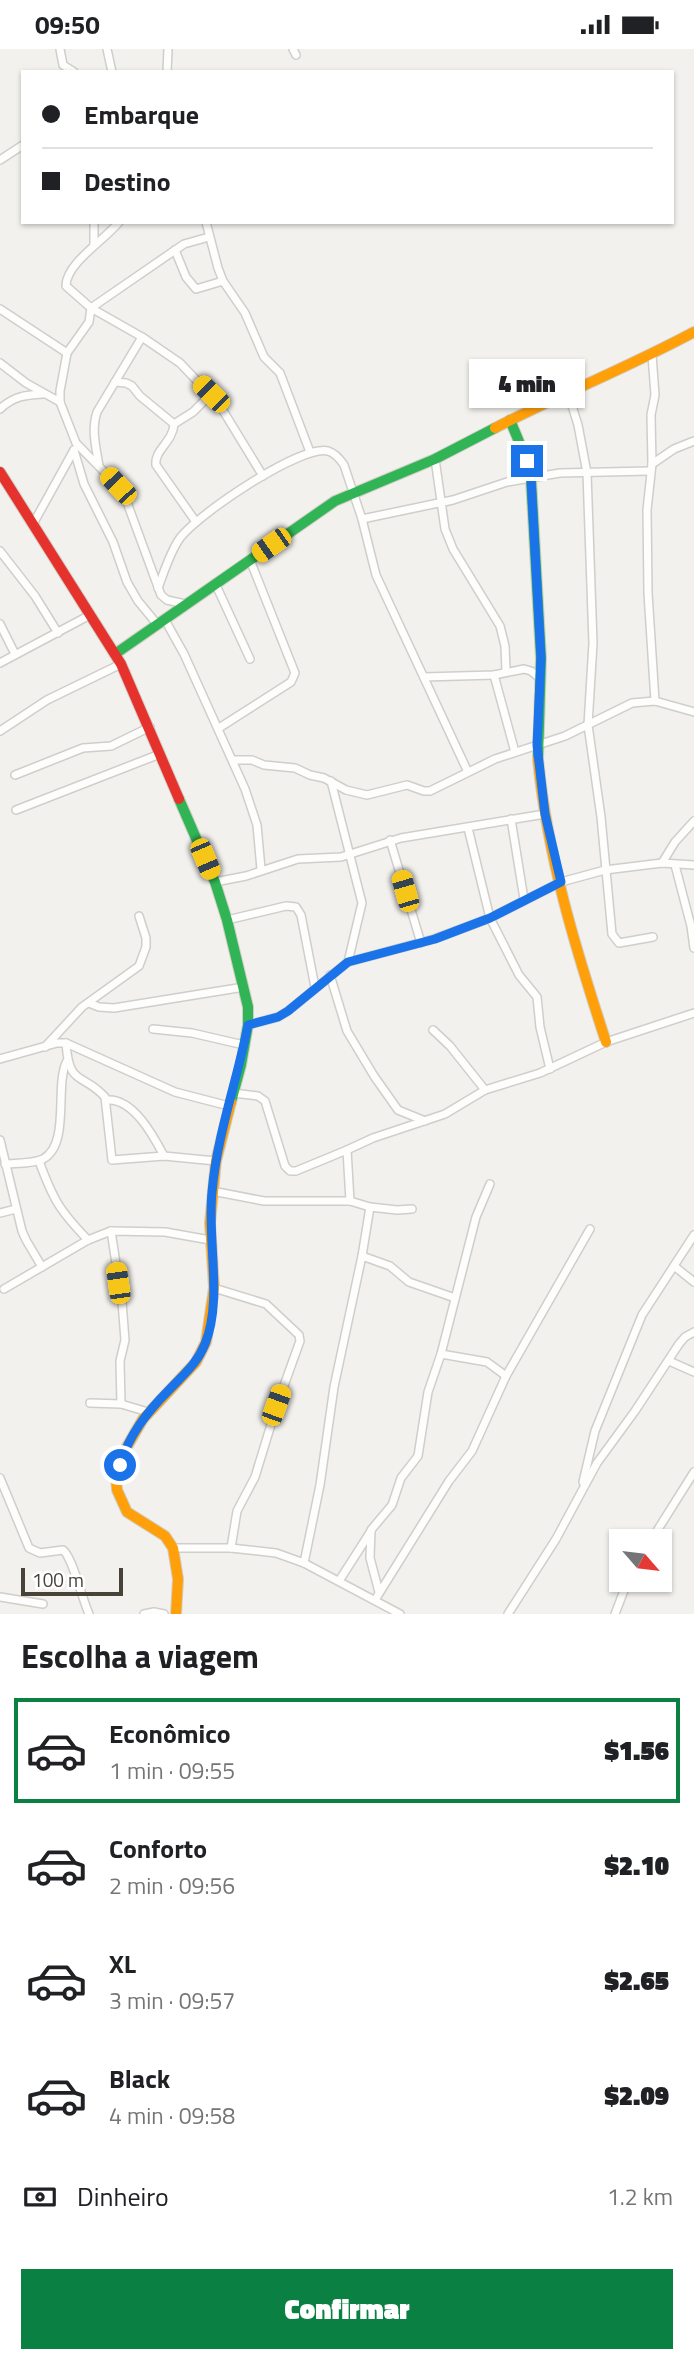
<!DOCTYPE html>
<html lang="pt">
<meta charset="utf-8">
<style>
body{margin:0;font-family:"Titillium Web",sans-serif;background:#f2f2f2;color:#202124;height:100vh;display:flex;flex-direction:column;font-size:26px;white-space:nowrap}
*{box-sizing:border-box;margin:0}
p{font-size:23px;color:#757577}
.icon{flex:none;width:38px;height:38px;fill:none;stroke:currentColor;stroke-width:2;stroke-linecap:round;stroke-linejoin:round}
.map{position:relative;height:1565px;overflow:hidden}
.side{display:flex;flex-direction:column;background:#fff;flex:1}
.side>*{flex:none}
.banner{position:absolute;left:21px;top:21px;width:653px;height:154px;border-radius:0px;box-shadow:0 2px 5px #0004;display:grid;align-content:center;height:154px;padding:0 21px;background:#fff}
.needle{width:46px;rotate:118deg}
.fabs{position:absolute;left:609px;top:1480px;display:grid;gap:14px}
.fabs a{display:grid;place-items:center;width:63px;height:63px;border-radius:0px;background:#fff;box-shadow:0 2px 5px #0004;font-size:35px}
.scale{position:absolute;left:21px;bottom:18px;width:102px;box-sizing:border-box;padding-left:7px;border:4px solid #484339;border-top:0;font-size:19px;line-height:24px;white-space:nowrap;color:#484339;-webkit-text-stroke:5px #fff;paint-order:stroke}
.end{position:absolute;width:32px;height:32px;margin:-16px;border:9px solid #1a73e8;background:#fff;box-shadow:0 0 0 4px #fff}
.from{border-radius:50%}
.bubble{position:absolute;height:49px;border-radius:0px;background:#fff;box-shadow:0 2px 5px #0004;font-size:23px;font-weight:800;line-height:49px;text-align:center}
.car{position:absolute;width:21px;height:42px;margin:-21px -10px;border-radius:9px;box-shadow:0 0 5px 2px #0007;background:linear-gradient(#f5c518 24%,#345 0 40%,#f5c518 0 76%,#345 0 86%,#f5c518 0)}
.banner b{display:flex;align-items:center;gap:24px;height:66px;font-size:26px}
.banner b+b{border-top:2px solid #e0e0e0}
.banner i{width:18px;height:18px;background:#202124}
ul{padding:0;list-style:none}
li{display:flex;align-items:center;gap:21px;height:105px;margin:0 14px 10px;padding:0 7px;border:4px solid transparent;border-radius:0px}
li div{flex:1}
li b{display:block;font-size:26px}
li em{font-style:normal;font-weight:800}
li.active{border-color:#0b8043}
li>.icon{width:63px;height:63px;stroke-width:1.5}
h2{padding:0 21px;font-size:32px;line-height:84px}
.pay{display:flex;align-items:center;gap:18px;height:77px;padding:0 21px;font-size:26px}
.pay p{margin-inline-start:auto}
.button{display:flex;gap:14px;margin-top:auto;padding:14px 21px}
.button a{flex:1;height:80px;border-radius:0px;background:#0b8043;color:#fff;font-size:28px;font-weight:800;line-height:80px;text-align:center}
.status{display:flex;justify-content:space-between;align-items:center;height:49px;padding:0 35px;background:#fff;direction:ltr}
.status svg{height:19px;fill:currentColor}
.map>svg:first-child{display:block}
.lines{fill:none;stroke-linecap:round;stroke-linejoin:round}
.street-casing{stroke:#d0ceca;stroke-width:10}
.fast-casing{stroke:#d0cec4;stroke-width:12}
.slow-casing{stroke:#d0cec4;stroke-width:12}
.jam-casing{stroke:#d0cec4;stroke-width:12}
.street{stroke:#fdfdfc;stroke-width:7}
.fast{stroke:#30b455;stroke-width:10}
.slow{stroke:#ff9f0a;stroke-width:10}
.jam{stroke:#e5322d;stroke-width:10}
.route{stroke:#1a73e8;stroke-width:9}
</style>
<div class="status"><b>09:50</b><svg viewBox="0 0 49 12"><path d="M0 12V9h3v3zM5 12V6h3v6zM10 12V3h3v9zM15 12V0h3v12zM26 1h20v11H26zM47 4h2v5h-2z"/></svg></div>
<div class="map">
<svg width="694" height="1565" viewBox="0 0 694 1565">
<rect width="100%" height="100%" fill="#f2f1ed"/>
<g class="lines">
<g class="street-casing">
<g id="street">
<path d="M60 0 63 16 74 23"/>
<path d="M107 0 112 23"/>
<path d="M293 0 296 6"/>
<path d="M167 23 168 0"/>
<path d="M0 111 23 96"/>
<path d="M119 173C106 190 66 214 66 237L91 259 142 288 180 314 219 355 263 427"/>
<path d="M206 173 218 219 223 232 245 264 264 308 280 324 310 403"/>
<path d="M94 196V173"/>
<path d="M175 201 186 228 196 240 223 232"/>
<path d="M91 259 89 273 67 304 60 342V353L76 394 118 437 125 448 161 546 167 551 185 555"/>
<path d="M91 259 184 195 209 188"/>
<path d="M0 260 67 304"/>
<path d="M652 306 655 346 651 366 652 415 647 461 648 544 655 652"/>
<path d="M0 314 26 334 60 353"/>
<path d="M115 333 126 334 132 337 140 347 174 375C173 393 154 401 156 416L196 473"/>
<path d="M568 344 578 376 587 424 593 594 588 676 601 768 612 885 619 894 653 888"/>
<path d="M0 360C14 347 25 346 43 345"/>
<path d="M174 375 193 363 211 345"/>
<path d="M74 401 84 435 113 493 127 533 138 552 157 575"/>
<path d="M435 410 445 480 453 500 500 577 505 597 506 622"/>
<path d="M652 415 674 400 694 392"/>
<path d="M99 417C96 398 91 381 97 363L142 288"/>
<path d="M362 470 376 526 467 721"/>
<path d="M33 475 74 401"/>
<path d="M0 502 35 547 58 584"/>
<path d="M215 534 250 610"/>
<path d="M158 539C164 523 170 503 180 489 198 465 300 396 328 402 335 404 340 410 344 416L362 470 453 451 507 433 560 424 650 422"/>
<path d="M165 571 184 605 245 740 257 776 261 820"/>
<path d="M0 575 15 605"/>
<path d="M0 614 90 566"/>
<path d="M494 626 515 703"/>
<path d="M424 628 494 626 524 620 531 622 541 630"/>
<path d="M219 679 291 633 295 624 250 511"/>
<path d="M0 682 47 651 121 615"/>
<path d="M234 711H252L264 716 295 719 310 726 324 729 346 741 367 746 407 736 424 742H430L495 710 565 687 632 654 655 652 694 663"/>
<path d="M15 726 83 699 111 697 150 678"/>
<path d="M331 732 362 854 348 913"/>
<path d="M16 761 160 705"/>
<path d="M511 770 524 850"/>
<path d="M468 779 490 869 519 926 537 948 540 978 550 1020"/>
<path d="M390 791 421 894"/>
<path d="M662 814 675 793 694 772"/>
<path d="M675 816 691 877 694 899"/>
<path d="M215 833 246 827 298 810 341 808 401 789 545 765"/>
<path d="M227 871 286 857 296 858 301 866 315 938"/>
<path d="M330 926 347 982 374 1027 398 1061 425 1072"/>
<path d="M89 954 99 958 114 959 244 938"/>
<path d="M248 976 278 968 288 962 348 913 434 890 461 880 490 869 561 833 605 821 662 814 694 816"/>
<path d="M153 980 192 984 244 996"/>
<path d="M433 981 450 997 485 1041"/>
<path d="M66 994C69 1038 82 1023 105 1048L112 1111 164 1107 216 1112"/>
<path d="M45 998 82 958 139 917 146 898V889L139 867"/>
<path d="M0 1010 57 994H66L175 1043 229 1057"/>
<path d="M233 1044 258 1047 265 1052 285 1117 290 1122H296L347 1101"/>
<path d="M107 1051C133 1049 153 1086 164 1107"/>
<path d="M0 1091 22 1182 26 1191 42 1218"/>
<path d="M39 1112C53 1150 59 1161 88 1191"/>
<path d="M5 1115C16 1114 33 1115 43 1110 71 1095 54 1035 67 1012"/>
<path d="M212 1142 264 1152H350L370 1158 362 1207 390 1217 409 1233 455 1249"/>
<path d="M350 1152 347 1101 373 1089 445 1065 485 1041 540 1024 606 993 694 964"/>
<path d="M370 1158 397 1161 412 1160"/>
<path d="M0 1164 16 1160"/>
<path d="M111 1182 122 1253 125 1291 120 1312 121 1355"/>
<path d="M674 1217 694 1233"/>
<path d="M214 1239 266 1255 299 1286 300 1292 277 1356 255 1428 237 1462 231 1499"/>
<path d="M4 1240 88 1191 111 1182 165 1183 210 1191"/>
<path d="M441 1305 487 1313 506 1327"/>
<path d="M669 1312 694 1323"/>
<path d="M90 1354 121 1355 148 1363"/>
<path d="M0 1429 29 1499 40 1504 63 1501C73 1509 82 1550 89 1565"/>
<path d="M583 1433 595 1382 642 1266 694 1186"/>
<path d="M650 1493 694 1423"/>
<path d="M173 1499H231L276 1504 304 1514 400 1565"/>
<path d="M304 1514 320 1436 334 1338 362 1207"/>
<path d="M339 1532 371 1482"/>
<path d="M379 1543 370 1509 371 1481 392 1456 401 1429 418 1407 428 1343 441 1305 476 1168 490 1135"/>
<path d="M0 1548 43 1555"/>
<path d="M375 1551 449 1432 472 1402 506 1327 590 1180"/>
<path d="M144 1565 154 1563 164 1565"/>
<path d="M508 1565 556 1490 597 1414 635 1362 679 1295 685 1288 694 1283"/>
<path d="M615 1565 628 1531"/>
</g>
</g>
<g class="fast-casing">
<g id="fast">
<path d="M510 371 527 412 531 430 541 609 538 710"/>
<path d="M115 605 335 452 435 410 495 379"/>
<path d="M179 750 215 833 227 871 248 958V976L241 1016 231 1053"/>
</g>
</g>
<g class="slow-casing">
<g id="slow">
<path d="M495 379C561 345 629 318 694 283"/>
<path d="M538 710C547 807 576 901 606 993"/>
<path d="M176 1565 178 1530 173 1499 165 1487 127 1463 117 1441 116 1429 125 1401 143 1370 196 1313 206 1293 214 1239 210 1174 216 1112 231 1053"/>
</g>
</g>
<g class="jam-casing">
<path id="jam" d="M0 423 121 615 179 750"/>
</g>
<use href="#street" class="street"/>
<use href="#fast" class="fast"/>
<use href="#slow" class="slow"/>
<use href="#jam" class="jam"/>
</g>
<g class="lines">
<path class="route" d="M120 1416C129 1386 147 1363 169 1341 183 1326 197 1315 205 1295 223 1251 207 1191 212 1143 217 1086 237 1032 248 976L278 968 288 962 348 913 435 890 461 880 490 869 561 833 545 765 537 696 541 609 531 430 527 412"/>
</g>
</svg>
<div class="fabs">
<a><svg class="needle" viewBox="-14 -14 28 28"><path d="M0-13l5 13h-10z" fill="#e53935"/><path d="M0 13l5-13h-10z" fill="#757577"/></svg></a>
</div>
<div class="scale">100 m</div>
<i class="end from" style="left:120px;top:1416px"></i>
<i class="end" style="left:527px;top:412px"></i>
<div class="bubble" style="left:469px;top:310px;width:116px">4 min</div>
<i class="car" style="left:211px;top:345px;rotate:315deg"></i>
<i class="car" style="left:118px;top:437px;rotate:317deg"></i>
<i class="car" style="left:271px;top:496px;rotate:235deg"></i>
<i class="car" style="left:205px;top:810px;rotate:157deg"></i>
<i class="car" style="left:405px;top:842px;rotate:344deg"></i>
<i class="car" style="left:118px;top:1234px;rotate:352deg"></i>
<i class="car" style="left:276px;top:1356px;rotate:20deg"></i>
<div class="banner">
<b><i class="from"></i>Embarque</b>
<b><i></i>Destino</b>
</div>
</div>
<section class="side">
<h2>Escolha a viagem</h2>
<ul>
<li class="active"><svg class="icon" aria-label="car" viewBox="0 0 24 24"><path d="M5 17H2v-5l4-1 3-4h7l3 4 3 1v5h-3M9 17h6M6 11h13"/><circle cx="7" cy="17" r="2"/><circle cx="17" cy="17" r="2"/></svg><div><b>Econômico</b><p>1 min · 09:55</p></div><em>$1.56</em></li>
<li><svg class="icon" aria-label="car" viewBox="0 0 24 24"><path d="M5 17H2v-5l4-1 3-4h7l3 4 3 1v5h-3M9 17h6M6 11h13"/><circle cx="7" cy="17" r="2"/><circle cx="17" cy="17" r="2"/></svg><div><b>Conforto</b><p>2 min · 09:56</p></div><em>$2.10</em></li>
<li><svg class="icon" aria-label="car" viewBox="0 0 24 24"><path d="M5 17H2v-5l4-1 3-4h7l3 4 3 1v5h-3M9 17h6M6 11h13"/><circle cx="7" cy="17" r="2"/><circle cx="17" cy="17" r="2"/></svg><div><b>XL</b><p>3 min · 09:57</p></div><em>$2.65</em></li>
<li><svg class="icon" aria-label="car" viewBox="0 0 24 24"><path d="M5 17H2v-5l4-1 3-4h7l3 4 3 1v5h-3M9 17h6M6 11h13"/><circle cx="7" cy="17" r="2"/><circle cx="17" cy="17" r="2"/></svg><div><b>Black</b><p>4 min · 09:58</p></div><em>$2.09</em></li>
</ul>
<div class="pay"><svg class="icon" aria-label="cash" viewBox="0 0 24 24"><path d="M3 7h18v10H3z"/><circle cx="12" cy="12" r="2"/></svg>Dinheiro<p>1.2 km</p></div>
<div class="button"><a>Confirmar</a></div>
</section>
